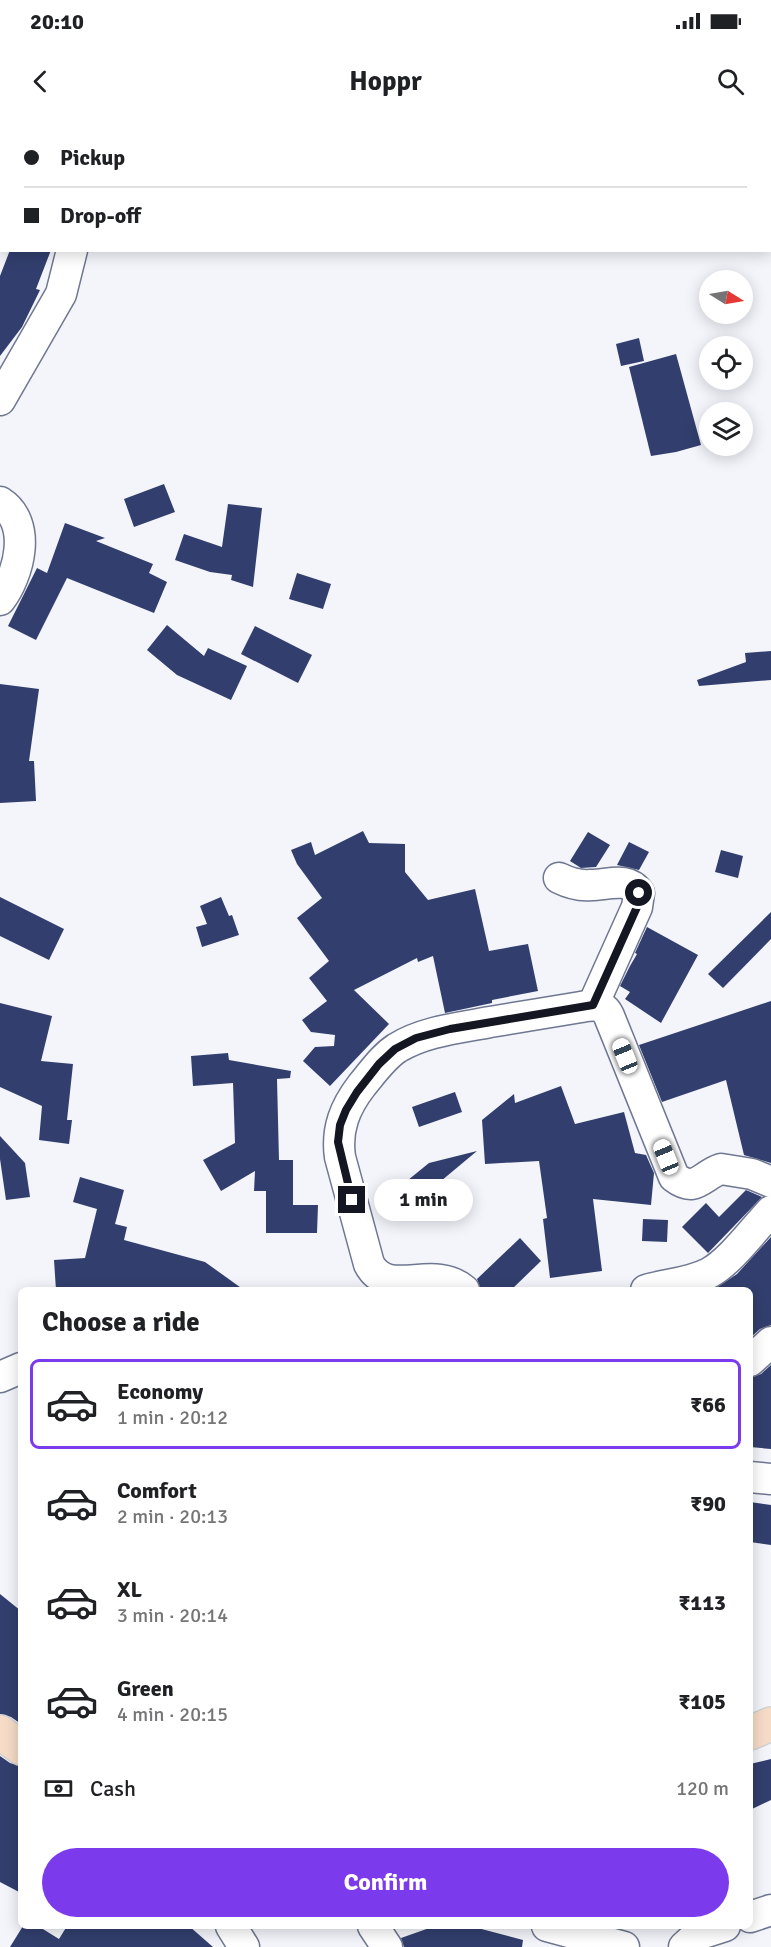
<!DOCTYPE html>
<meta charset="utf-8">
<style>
body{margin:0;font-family:Signika,sans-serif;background:#f6f6f6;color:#202124;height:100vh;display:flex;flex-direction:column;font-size:22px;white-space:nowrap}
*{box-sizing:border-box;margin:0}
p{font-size:20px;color:#757577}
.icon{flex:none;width:33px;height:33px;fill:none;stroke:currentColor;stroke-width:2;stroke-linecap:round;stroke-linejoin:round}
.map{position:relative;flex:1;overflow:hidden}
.drawer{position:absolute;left:18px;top:1167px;width:735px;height:642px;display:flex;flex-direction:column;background:#fff;border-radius:9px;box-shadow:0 3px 15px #0003}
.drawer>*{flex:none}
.banner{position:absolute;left:0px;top:0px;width:771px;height:132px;box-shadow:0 3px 15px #0003;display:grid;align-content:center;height:132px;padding:0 24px;background:#fff}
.needle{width:39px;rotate:101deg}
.tools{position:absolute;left:699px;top:150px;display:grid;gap:12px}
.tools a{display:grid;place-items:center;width:54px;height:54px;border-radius:50%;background:#fff;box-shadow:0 3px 15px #0003;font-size:30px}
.end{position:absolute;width:27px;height:27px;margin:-14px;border:8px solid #141721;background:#fff;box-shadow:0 0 0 3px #fff}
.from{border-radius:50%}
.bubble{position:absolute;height:42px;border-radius:21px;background:#fff;box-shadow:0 3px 15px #0003;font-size:20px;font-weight:800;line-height:42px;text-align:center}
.car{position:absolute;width:18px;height:36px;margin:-18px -9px;border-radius:8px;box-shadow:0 0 4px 2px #0007;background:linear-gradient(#fff 24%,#345 0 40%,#fff 0 76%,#345 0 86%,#fff 0)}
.banner b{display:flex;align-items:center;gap:21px;height:57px;font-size:22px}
.banner b+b{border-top:2px solid #e0e0e0}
.banner i{width:15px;height:15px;background:#202124}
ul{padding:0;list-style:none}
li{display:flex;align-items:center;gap:18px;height:90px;margin:0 12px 9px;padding:0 12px;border:3px solid transparent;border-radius:9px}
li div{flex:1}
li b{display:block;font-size:22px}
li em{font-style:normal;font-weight:800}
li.active{border-color:#7c3aed}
li>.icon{width:54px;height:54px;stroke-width:1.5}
h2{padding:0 24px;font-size:27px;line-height:72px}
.pay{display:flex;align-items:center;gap:15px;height:66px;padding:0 24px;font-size:22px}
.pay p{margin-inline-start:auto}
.action{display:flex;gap:12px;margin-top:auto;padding:12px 24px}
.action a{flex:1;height:69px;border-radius:36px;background:#7c3aed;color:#fff;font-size:24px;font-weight:800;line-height:69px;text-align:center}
.status{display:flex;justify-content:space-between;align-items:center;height:42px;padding:0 30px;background:#fff;direction:ltr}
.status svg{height:16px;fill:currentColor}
header{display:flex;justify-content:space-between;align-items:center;height:78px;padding:0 24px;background:#fff;font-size:27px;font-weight:800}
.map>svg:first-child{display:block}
.building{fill:#323f6e}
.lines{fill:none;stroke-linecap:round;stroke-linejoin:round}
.minor-casing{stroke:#6f7791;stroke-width:33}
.major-casing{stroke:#d0d1d3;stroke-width:36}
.minor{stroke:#fff;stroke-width:30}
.major{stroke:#f6dcc7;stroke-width:33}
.route{stroke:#141721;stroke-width:8}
</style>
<div class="status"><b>20:10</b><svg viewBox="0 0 49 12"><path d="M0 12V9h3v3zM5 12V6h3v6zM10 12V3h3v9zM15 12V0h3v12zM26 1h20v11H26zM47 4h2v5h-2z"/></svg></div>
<header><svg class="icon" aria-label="back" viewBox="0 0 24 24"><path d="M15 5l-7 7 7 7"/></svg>Hoppr<svg class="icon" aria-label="search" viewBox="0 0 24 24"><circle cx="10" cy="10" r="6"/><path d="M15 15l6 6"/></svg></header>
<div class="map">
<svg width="771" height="1827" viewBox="0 0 771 1827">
<rect width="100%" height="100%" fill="#f3f5fb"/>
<g class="building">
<path d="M10 130H51L36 169 40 170 22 207 0 236V156Z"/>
<path d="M639 218 644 241 621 246 616 224Z"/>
<path d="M676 234 701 325 676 332 651 336 629 247Z"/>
<path d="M164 364 175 392 134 407 124 379Z"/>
<path d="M228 384 262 388 253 467 231 460 232 455 210 452 175 440 184 414 222 427Z"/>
<path d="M65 403 105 418 96 421 153 444 149 453 167 462 154 493 67 458 36 520 8 506 37 448 47 453Z"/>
<path d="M297 453 331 464 323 489 289 479Z"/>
<path d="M167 505 204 536 208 528 247 546 231 580 177 555 147 530Z"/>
<path d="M255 506 312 535 298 563 241 534Z"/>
<path d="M771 531V560L699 566 697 560 746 542 745 533Z"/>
<path d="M0 564 39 569 29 641H34L36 681 0 683Z"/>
<path d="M363 711 369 723 405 724V752L428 780 475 769 489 831 528 824 538 871 492 880V883L445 893 433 836 418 842 417 838 354 870 389 904 330 966 303 941 315 927 334 926 335 915 311 912 302 900 327 881 309 858 329 841 297 798 322 778 297 744 291 730 311 722 315 735Z"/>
<path d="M588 712 610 725 596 747 581 748 570 741Z"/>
<path d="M629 722 649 732 639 750 617 745Z"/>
<path d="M721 730 743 736 738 758 715 752Z"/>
<path d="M0 777 64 809 49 840 0 816Z"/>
<path d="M221 777 229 796 232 795 239 815 202 827 196 807 207 804 200 786Z"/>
<path d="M771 792V819L723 868 708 854Z"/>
<path d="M647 807 698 835 661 903 625 879 630 872 620 866 630 846 637 834 635 833Z"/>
<path d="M771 881V1043L744 1035 726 960 662 982 639 925Z"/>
<path d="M0 883 52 896 41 941 73 944 67 1000H72L69 1024 39 1020 42 986 0 967Z"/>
<path d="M228 933 229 940 291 951 290 958 277 959 279 1040H293V1085H318L317 1113H266V1071H254L255 1051 221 1071 203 1040 235 1023 233 963 193 966 191 936Z"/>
<path d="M561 966 575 1004 624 992 635 1033 646 1035 654 1053 651 1085 593 1079 602 1151 550 1158 543 1099 547 1098 539 1041 485 1044 482 1000 514 974 515 983Z"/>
<path d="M455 972 462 992 419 1007 412 987Z"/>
<path d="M0 1016 25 1043 30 1077 6 1080 0 1039Z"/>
<path d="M477 1031 411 1086 397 1069 429 1043Z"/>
<path d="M80 1057 124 1070 115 1104 127 1107 124 1120 205 1142 244 1170H56L54 1140 85 1138 97 1089 73 1082Z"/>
<path d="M746 1070 762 1077 708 1133 682 1107 706 1083 719 1097Z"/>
<path d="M643 1099 668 1100 667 1122 642 1121Z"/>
<path d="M771 1117V1205L760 1209 750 1218V1170H713L737 1154Z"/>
<path d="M520 1118 541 1141 511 1170H481L477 1159Z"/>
<path d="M771 1245V1329L750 1327V1258L761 1254Z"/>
<path d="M750 1382 771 1385V1425L750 1422Z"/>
<path d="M0 1474 21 1491V1604L11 1597 0 1594Z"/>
<path d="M0 1636 10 1643 21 1646V1773L0 1762Z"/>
<path d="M771 1639V1680L750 1690V1644Z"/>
<path d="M23 1806H38L59 1819 67 1806H189L213 1827H10Z"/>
<path d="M435 1806H470L523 1820 522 1827H404L401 1818Z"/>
</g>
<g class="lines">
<g class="minor-casing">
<g id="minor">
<path d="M102 2 103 0"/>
<path d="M0 280 61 174 72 130"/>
<path d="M0 382C33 403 19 455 0 480"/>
<path d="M559 758C569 763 580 766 591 765 608 765 628 756 639 773L637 787 593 885"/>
<path d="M464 1170C432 1143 388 1180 369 1144L340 1037C336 1009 345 987 362 965 373 952 383 937 397 928 425 911 459 908 490 902 520 897 551 892 581 887 593 885 603 883 609 896L674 1057C696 1074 702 1055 721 1049L752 1054 771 1062"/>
<path d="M646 1170C666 1164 690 1163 709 1153 730 1142 754 1109 771 1091"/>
<path d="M750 1241 771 1222"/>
<path d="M0 1257 21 1248"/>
<path d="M750 1357 771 1359"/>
<path d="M750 1797 771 1790"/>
<path d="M231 1806 244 1827"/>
<path d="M373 1806 387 1827"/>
<path d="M547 1806 624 1827"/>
<path d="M684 1827 697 1815 725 1806"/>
</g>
</g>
<g class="major-casing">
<g id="major">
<path d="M0 1612 21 1628"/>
<path d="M750 1613 771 1604"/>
</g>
</g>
<use href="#minor" class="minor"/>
<use href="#major" class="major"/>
</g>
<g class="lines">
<path class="route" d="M352 1080 338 1022 340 1005 346 990 357 972 379 944 395 929 416 918 450 909 593 885 637 787 639 773"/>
</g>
</svg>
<div class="tools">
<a><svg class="needle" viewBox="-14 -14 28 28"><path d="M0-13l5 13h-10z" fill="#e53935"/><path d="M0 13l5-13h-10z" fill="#757577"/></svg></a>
<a><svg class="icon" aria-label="locate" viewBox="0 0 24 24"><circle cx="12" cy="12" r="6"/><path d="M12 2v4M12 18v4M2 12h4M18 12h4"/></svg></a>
<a><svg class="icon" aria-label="layers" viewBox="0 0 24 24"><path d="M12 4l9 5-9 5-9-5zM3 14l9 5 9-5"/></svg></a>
</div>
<i class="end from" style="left:639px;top:773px"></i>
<i class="end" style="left:352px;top:1080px"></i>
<div class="bubble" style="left:374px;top:1059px;width:99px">1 min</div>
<i class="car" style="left:625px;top:936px;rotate:338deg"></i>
<i class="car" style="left:666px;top:1037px;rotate:338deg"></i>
<div class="banner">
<b><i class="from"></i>Pickup</b>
<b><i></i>Drop-off</b>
</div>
<section class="drawer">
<h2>Choose a ride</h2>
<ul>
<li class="active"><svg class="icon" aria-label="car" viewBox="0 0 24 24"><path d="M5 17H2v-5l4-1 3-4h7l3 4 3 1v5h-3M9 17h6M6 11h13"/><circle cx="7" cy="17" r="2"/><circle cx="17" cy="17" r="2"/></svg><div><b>Economy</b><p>1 min · 20:12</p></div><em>₹66</em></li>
<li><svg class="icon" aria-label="car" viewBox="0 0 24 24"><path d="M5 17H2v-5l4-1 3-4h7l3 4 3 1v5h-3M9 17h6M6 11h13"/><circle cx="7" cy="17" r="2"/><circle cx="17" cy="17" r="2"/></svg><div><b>Comfort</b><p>2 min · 20:13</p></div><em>₹90</em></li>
<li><svg class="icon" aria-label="car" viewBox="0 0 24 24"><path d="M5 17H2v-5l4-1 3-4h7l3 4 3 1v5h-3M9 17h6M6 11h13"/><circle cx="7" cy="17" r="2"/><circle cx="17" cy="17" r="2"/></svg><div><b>XL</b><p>3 min · 20:14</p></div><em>₹113</em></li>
<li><svg class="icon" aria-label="car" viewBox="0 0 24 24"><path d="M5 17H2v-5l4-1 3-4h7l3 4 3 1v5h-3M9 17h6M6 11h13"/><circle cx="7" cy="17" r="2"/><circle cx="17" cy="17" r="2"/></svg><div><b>Green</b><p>4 min · 20:15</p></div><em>₹105</em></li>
</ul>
<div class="pay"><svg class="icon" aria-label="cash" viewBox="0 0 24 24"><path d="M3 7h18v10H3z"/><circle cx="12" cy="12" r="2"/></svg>Cash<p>120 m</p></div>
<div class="action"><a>Confirm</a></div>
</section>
</div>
